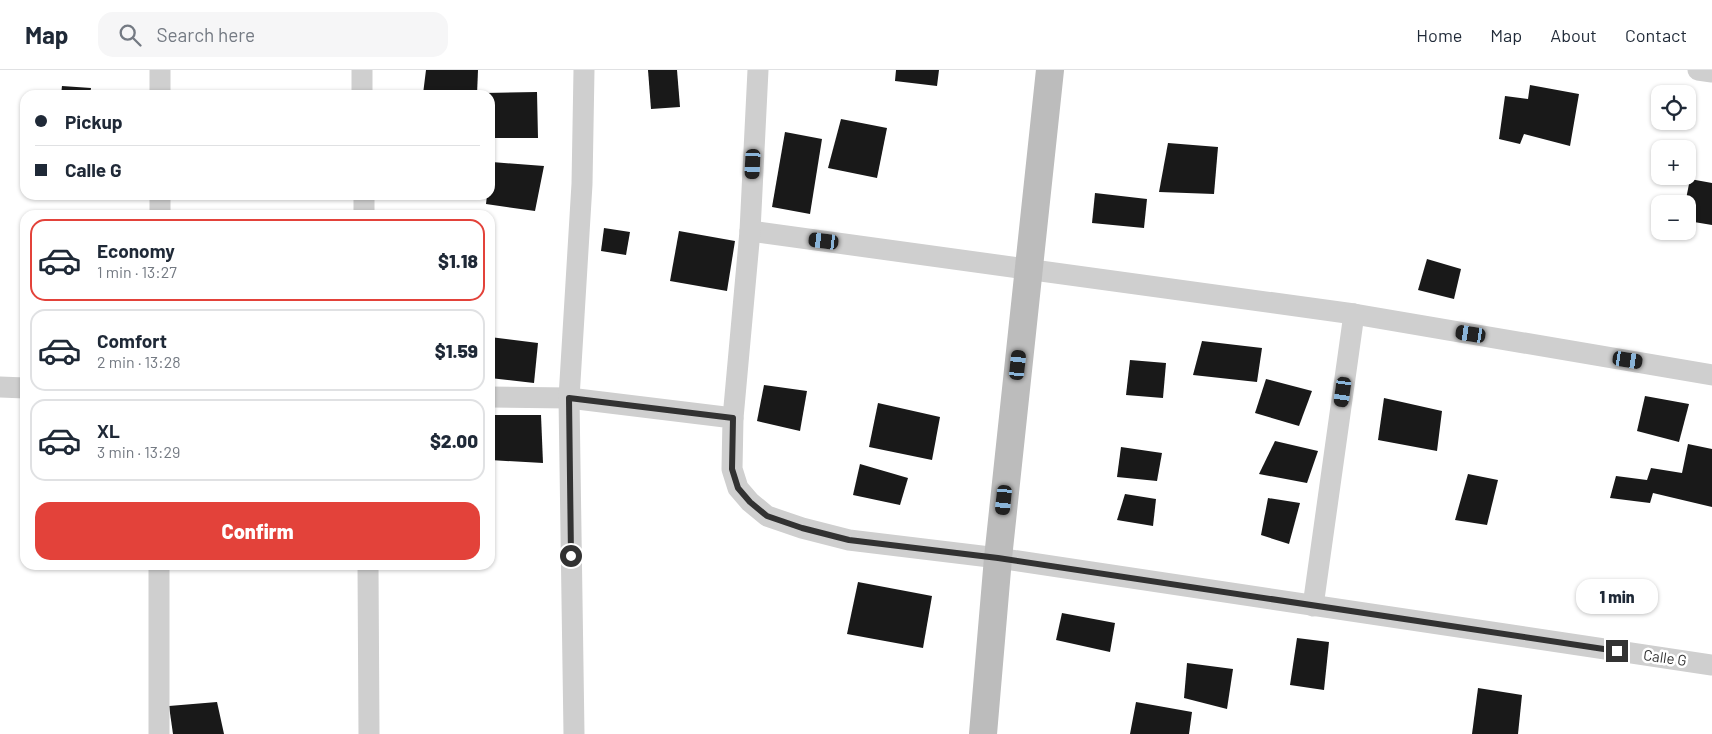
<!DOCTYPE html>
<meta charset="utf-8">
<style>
body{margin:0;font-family:Barlow,sans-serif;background:#f6f6f7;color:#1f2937;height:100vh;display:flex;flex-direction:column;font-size:19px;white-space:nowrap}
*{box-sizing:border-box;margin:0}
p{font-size:16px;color:#747a83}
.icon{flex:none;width:28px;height:28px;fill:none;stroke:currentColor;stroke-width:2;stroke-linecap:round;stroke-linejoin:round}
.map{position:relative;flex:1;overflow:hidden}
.sheet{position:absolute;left:20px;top:140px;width:475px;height:360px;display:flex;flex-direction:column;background:#fff;border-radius:15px;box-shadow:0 1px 4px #0004}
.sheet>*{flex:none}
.hud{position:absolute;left:20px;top:20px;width:475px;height:110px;border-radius:15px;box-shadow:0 1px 4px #0004;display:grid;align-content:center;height:110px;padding:0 15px;background:#fff}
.controls{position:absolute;left:1651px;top:15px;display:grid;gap:10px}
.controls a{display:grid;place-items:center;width:45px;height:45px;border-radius:10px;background:#fff;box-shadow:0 1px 4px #0004;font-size:25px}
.end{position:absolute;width:22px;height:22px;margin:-11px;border:6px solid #323232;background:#fff;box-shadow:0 0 0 2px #fff}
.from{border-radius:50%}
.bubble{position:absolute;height:35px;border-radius:15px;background:#fff;box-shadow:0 1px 4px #0004;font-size:16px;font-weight:800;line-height:35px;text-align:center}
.car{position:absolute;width:15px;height:30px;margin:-15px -8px;border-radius:6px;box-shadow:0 0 4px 1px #0007;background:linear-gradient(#222 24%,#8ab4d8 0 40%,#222 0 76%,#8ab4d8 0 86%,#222 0)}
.hud b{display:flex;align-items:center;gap:18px;height:48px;font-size:19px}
.hud b+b{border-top:1px solid #e0e1e3}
.hud i{width:12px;height:12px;background:#1f2937}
ul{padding:9px 0 0;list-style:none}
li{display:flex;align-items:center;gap:15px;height:82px;margin:0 10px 8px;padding:0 5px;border:2px solid #e0e1e3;border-radius:15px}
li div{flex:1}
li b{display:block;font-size:19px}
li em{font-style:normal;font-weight:800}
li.on{border-color:#e3423a}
li>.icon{width:45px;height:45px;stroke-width:1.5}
.cta{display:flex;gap:10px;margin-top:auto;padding:10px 15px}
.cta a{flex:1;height:58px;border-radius:15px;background:#e3423a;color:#fff;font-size:20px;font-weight:800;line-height:58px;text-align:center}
header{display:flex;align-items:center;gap:30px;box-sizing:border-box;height:70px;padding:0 25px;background:#fff;border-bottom:1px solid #e0e1e3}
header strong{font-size:24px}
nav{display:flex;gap:28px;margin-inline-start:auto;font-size:18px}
.search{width:350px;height:45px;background:#f6f6f7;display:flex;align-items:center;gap:12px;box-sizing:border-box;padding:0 18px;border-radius:15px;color:#747a83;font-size:19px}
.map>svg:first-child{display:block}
.building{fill:#191919}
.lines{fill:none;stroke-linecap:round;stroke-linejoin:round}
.street{stroke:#cfcfcf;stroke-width:21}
.secondary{stroke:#bcbcbc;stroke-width:28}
.route{stroke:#323232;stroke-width:6}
.labels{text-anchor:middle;stroke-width:5;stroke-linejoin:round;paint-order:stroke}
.street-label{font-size:15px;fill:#323232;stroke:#fff}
</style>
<header>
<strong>Map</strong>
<div class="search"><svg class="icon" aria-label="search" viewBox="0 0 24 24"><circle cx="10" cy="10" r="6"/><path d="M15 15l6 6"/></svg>Search here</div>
<nav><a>Home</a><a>Map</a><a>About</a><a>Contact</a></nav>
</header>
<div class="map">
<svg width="1712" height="664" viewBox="0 0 1712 664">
<rect width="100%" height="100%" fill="#fff"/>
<g class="building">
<path d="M426 0H478L477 25 423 24Z"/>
<path d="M648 0H677L680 37 651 39Z"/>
<path d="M896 0H939L937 16 895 11Z"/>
<path d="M1530 15 1579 24 1570 76 1524 64 1520 74 1499 69 1505 26 1528 29Z"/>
<path d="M62 16 91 18 90 25H61Z"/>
<path d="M537 22 538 68H490V25H485V23Z"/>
<path d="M841 49 887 58 877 108 828 98Z"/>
<path d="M785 62 822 69 810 144 772 137Z"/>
<path d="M1168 73 1218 77 1214 124 1159 122Z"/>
<path d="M492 92 544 96 535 141 486 134 487 125H490Z"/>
<path d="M1690 109 1712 113V155L1688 151V134H1685Z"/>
<path d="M1095 123 1147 129 1144 158 1092 153Z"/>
<path d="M604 158 630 162 626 185 601 181Z"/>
<path d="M679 161 735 171 727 221 670 211Z"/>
<path d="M1427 189 1461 199 1454 229 1418 220Z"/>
<path d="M490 267 538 273 534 313 490 308Z"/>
<path d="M1202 271 1262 278 1257 312 1193 305Z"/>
<path d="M1130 290 1166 293 1163 328 1126 325Z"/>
<path d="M1266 309 1312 321 1299 356 1255 343Z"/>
<path d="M764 315 807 321 800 361 757 351Z"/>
<path d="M1645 326 1689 334 1679 372 1637 361Z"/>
<path d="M1384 328 1442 341 1437 381 1378 370Z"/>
<path d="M878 333 940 347 932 390 869 377Z"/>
<path d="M490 345H541L543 393 490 390Z"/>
<path d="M1275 371 1318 381 1307 413 1259 404Z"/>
<path d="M1688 374 1712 379V437L1653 423 1650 433 1610 428 1616 406 1647 410 1651 398 1682 403Z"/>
<path d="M1121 377 1162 383 1157 411 1117 407Z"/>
<path d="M860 394 908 408 900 435 853 425Z"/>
<path d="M1468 404 1498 410 1487 455 1455 450Z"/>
<path d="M1125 424 1156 429 1153 456 1117 450Z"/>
<path d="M1268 428 1300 433 1289 474 1261 465Z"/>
<path d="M858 512 932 526 923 578 847 564Z"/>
<path d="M1062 543 1115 553 1110 582 1056 570Z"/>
<path d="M1297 568 1329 572 1324 620 1290 615Z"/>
<path d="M1187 593 1233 599 1227 639 1184 628Z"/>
<path d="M1478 618 1522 625 1518 664H1472Z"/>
<path d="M217 632 224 664H173L169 636Z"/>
<path d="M1136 632 1192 642 1189 664H1130Z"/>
</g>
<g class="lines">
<g class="street">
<path d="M160 0V25"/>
<path d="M362 0V25"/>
<path d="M1698 0 1712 2"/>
<path d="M160 125V145"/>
<path d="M364 125V145"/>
<path d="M750 161 1354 244 1712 305"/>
<path d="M0 317 25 318"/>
<path d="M490 327 569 328 733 348 732 399 738 418 750 432 767 446 802 458 849 470 998 488 1712 595"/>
<path d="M733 348 750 161 758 0"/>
<path d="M368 495 369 664"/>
<path d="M1313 536 1354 244"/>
<path d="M159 664V495"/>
<path d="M574 664 569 328 582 114 584 0"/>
</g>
<path class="secondary" d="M983 664 998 488 1050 0"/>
</g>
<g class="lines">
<path class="route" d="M571 486 569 328 733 348 732 399 738 418 750 432 767 446 802 458 849 470 998 488 1617 581"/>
</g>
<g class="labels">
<g class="street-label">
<text transform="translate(1665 588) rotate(8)" y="5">Calle G</text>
</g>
</g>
</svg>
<div class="controls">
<a><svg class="icon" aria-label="locate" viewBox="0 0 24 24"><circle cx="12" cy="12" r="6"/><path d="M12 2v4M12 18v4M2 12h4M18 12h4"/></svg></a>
<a>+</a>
<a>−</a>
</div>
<i class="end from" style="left:571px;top:486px"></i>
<i class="end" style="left:1617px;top:581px"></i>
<div class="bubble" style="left:1576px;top:509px;width:82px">1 min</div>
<i class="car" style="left:753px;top:94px;rotate:183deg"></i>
<i class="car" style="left:824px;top:171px;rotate:277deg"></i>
<i class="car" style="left:1471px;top:264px;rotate:279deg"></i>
<i class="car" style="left:1628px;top:290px;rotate:99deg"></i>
<i class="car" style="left:1018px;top:295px;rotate:6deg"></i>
<i class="car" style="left:1343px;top:322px;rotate:188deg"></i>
<i class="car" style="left:1004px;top:430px;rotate:186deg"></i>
<div class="hud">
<b><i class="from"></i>Pickup</b>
<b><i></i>Calle G</b>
</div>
<section class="sheet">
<ul>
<li class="on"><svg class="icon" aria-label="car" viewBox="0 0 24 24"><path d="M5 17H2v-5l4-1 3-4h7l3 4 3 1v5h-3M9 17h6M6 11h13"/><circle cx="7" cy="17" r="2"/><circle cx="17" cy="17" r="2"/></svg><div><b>Economy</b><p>1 min · 13:27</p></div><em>$1.18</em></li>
<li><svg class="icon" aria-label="car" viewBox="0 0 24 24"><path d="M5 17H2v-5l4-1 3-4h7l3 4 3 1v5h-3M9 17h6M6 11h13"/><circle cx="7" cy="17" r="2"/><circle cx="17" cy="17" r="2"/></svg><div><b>Comfort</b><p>2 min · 13:28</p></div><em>$1.59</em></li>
<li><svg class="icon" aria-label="car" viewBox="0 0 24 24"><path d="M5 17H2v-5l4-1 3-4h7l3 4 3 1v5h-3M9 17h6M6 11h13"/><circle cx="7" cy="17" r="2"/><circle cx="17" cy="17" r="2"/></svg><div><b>XL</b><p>3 min · 13:29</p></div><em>$2.00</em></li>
</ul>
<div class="cta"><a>Confirm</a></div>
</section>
</div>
